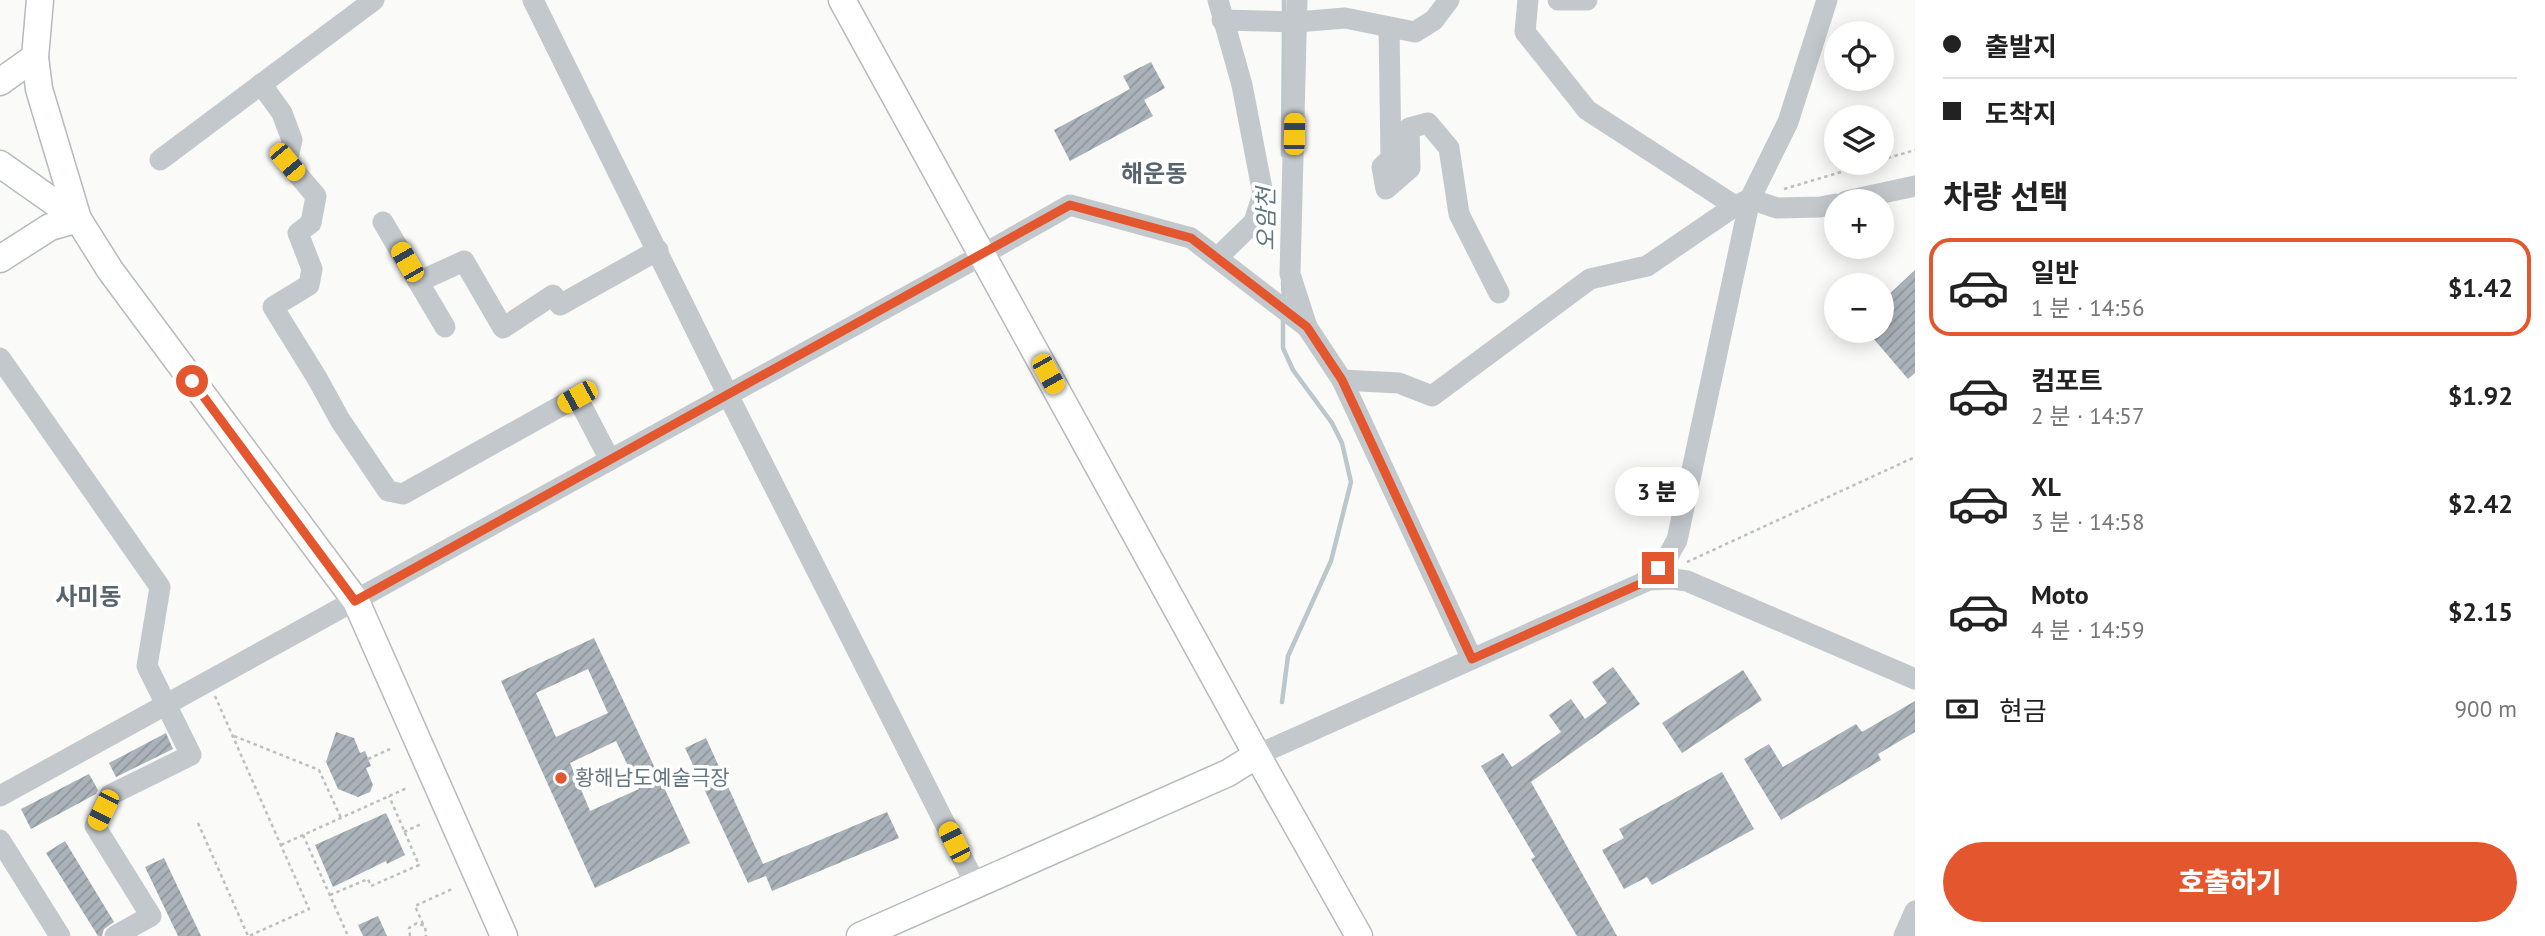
<!DOCTYPE html>
<html lang="ko">
<meta charset="utf-8">
<style>
body{margin:0;font-family:"PT Sans","Noto Sans KR",sans-serif;background:#f6f6f6;color:#222;height:100vh;display:flex;flex-direction:column;font-size:26px;white-space:nowrap}
*{box-sizing:border-box;margin:0}
p{font-size:23px;color:#767676}
.icon{flex:none;width:38px;height:38px;fill:none;stroke:currentColor;stroke-width:2;stroke-linecap:round;stroke-linejoin:round}
.map{position:relative;flex:1;overflow:hidden}
.drawer{display:flex;flex-direction:column;background:#fff;width:630px}
.drawer>*{flex:none}
.banner{display:grid;align-content:center;height:154px;padding:0 28px;background:#fff}
.controls{position:absolute;left:1824px;top:21px;display:grid;gap:14px}
.controls a{display:grid;place-items:center;width:70px;height:70px;border-radius:50%;background:#fff;box-shadow:0 4px 18px #0003;font-size:35px}
.end{position:absolute;width:32px;height:32px;margin:-16px;border:9px solid #e4572e;background:#fff;box-shadow:0 0 0 4px #fff}
.from{border-radius:50%}
.bubble{position:absolute;height:49px;border-radius:24px;background:#fff;box-shadow:0 4px 18px #0003;font-size:23px;font-weight:800;line-height:49px;text-align:center}
.car{position:absolute;width:21px;height:42px;margin:-21px -10px;border-radius:9px;box-shadow:0 0 5px 2px #0007;background:linear-gradient(#f5c518 24%,#345 0 40%,#f5c518 0 76%,#345 0 86%,#f5c518 0)}
.banner b{display:flex;align-items:center;gap:24px;height:66px;font-size:26px}
.banner b+b{border-top:2px solid #e0e0e0}
.banner i{width:18px;height:18px;background:#222}
ul{padding:0;list-style:none}
li{display:flex;align-items:center;gap:21px;height:98px;margin:0 14px 10px;padding:0 14px;border:4px solid transparent;border-radius:21px}
li div{flex:1}
li b{display:block;font-size:26px}
li em{font-style:normal;font-weight:800}
li.selected{border-color:#e4572e}
li>.icon{width:63px;height:63px;stroke-width:1.5}
h2{padding:0 28px;font-size:32px;line-height:84px}
.pay{display:flex;align-items:center;gap:18px;height:77px;padding:0 28px;font-size:26px}
.pay p{margin-inline-start:auto}
.action{display:flex;gap:14px;margin-top:auto;padding:14px 28px}
.action a{flex:1;height:80px;border-radius:42px;background:#e4572e;color:#fff;font-size:28px;font-weight:800;line-height:80px;text-align:center}
main{display:flex;flex:1;min-height:0}
.map>svg:first-child{display:block}
.lines{fill:none;stroke-linecap:round;stroke-linejoin:round}
.stream{stroke:#bbc7cb;stroke-width:4.5}
.building{fill:url(#building-hatch);fill-rule:evenodd}
.major-casing{stroke:#b5babe;stroke-width:29}
.path{stroke:#bbbfc2;stroke-width:2.5;stroke-dasharray:3.5 3.5;stroke-linecap:butt}
.minor{stroke:#c3c8cc;stroke-width:21}
.major{stroke:#fff;stroke-width:26}
.route{stroke:#e4572e;stroke-width:9}
.poi-dot{fill:#e4572e;stroke:#fff;stroke-width:2.5}
.labels{text-anchor:middle;stroke-width:7;stroke-linejoin:round;paint-order:stroke}
.poi-label{font-size:21px;fill:#657683;stroke:#fff;text-anchor:start}
.water-label{font-size:23px;font-style:italic;fill:#60757c;stroke:#fff}
.quarter-label{font-size:24px;font-weight:bold;fill:#57646e;stroke:#fff}
</style>
<main>
<div class="map">
<svg width="1915" height="936" viewBox="0 0 1915 936">
<defs>
<pattern id="building-hatch" width="6" height="6" patternUnits="userSpaceOnUse" patternTransform="scale(1.75)"><rect width="6" height="6" fill="#aab3b9"/><path d="M-1 1l2-2M0 6l6-6M5 7l2-2" fill="none" stroke="#8e969c"/></pattern>
</defs>
<rect width="100%" height="100%" fill="#fafaf8"/>
<g class="lines">
<g class="stream">
<path d="M1284 15V0"/>
<path d="M1283 155 1284 27"/>
<path d="M1283 282 1284 302"/>
<path d="M1282 702 1288 656 1331 561 1351 482 1342 443 1332 423 1293 370 1283 348V317"/>
</g>
</g>
<g class="building">
<path d="M1151 62 1165 88 1144 100 1153 116 1070 161 1054 130 1130 89 1123 76Z"/>
<path d="M1915 270V373L1908 379 1867 331H1881V302Z"/>
<path d="M594 638 690 843 595 888 501 681ZM588 669 608 713 556 737 536 693ZM616 741 639 789 590 811 570 763Z"/>
<path d="M1613 667 1640 704 1531 782 1617 936H1577L1531 859 1535 857 1481 766 1503 753 1512 767 1561 732 1549 715 1571 699 1585 719 1607 703 1592 682Z"/>
<path d="M1743 670 1762 700 1682 753 1662 723Z"/>
<path d="M1915 701V732L1878 754 1881 760 1781 820 1744 759 1769 744 1783 767 1856 724 1862 732Z"/>
<path d="M336 732 354 738 360 753 365 751 371 766 366 768 373 785 370 792 358 797 338 789 326 762Z"/>
<path d="M166 733 173 749 116 777 109 763Z"/>
<path d="M706 738 763 864 887 812 899 838 772 891 766 876 748 883 685 748Z"/>
<path d="M1722 772 1754 829 1652 885 1647 877 1624 889 1602 850 1624 838 1619 829Z"/>
<path d="M89 774 98 790 96 794 31 829 21 809Z"/>
<path d="M386 813 405 855 387 864 386 861 333 887 315 845Z"/>
<path d="M65 841 114 922 104 929 102 936H98L46 853Z"/>
<path d="M164 858 201 936H178L145 867Z"/>
<path d="M378 916 387 936H363L358 925Z"/>
</g>
<g class="lines">
<g class="major-casing">
<g id="major">
<path d="M40 0 35 57 39 89 78 219 110 270 356 601 504 936"/>
<path d="M842 0 1257 755 1359 936"/>
<path d="M0 82 35 57"/>
<path d="M0 164 78 219"/>
<path d="M0 259 50 227 78 219"/>
<path d="M860 936 1228 773 1257 755"/>
</g>
</g>
<g class="path">
<path d="M1881 160 1915 150"/>
<path d="M1784 189 1871 163"/>
<path d="M1687 562 1915 457"/>
<path d="M215 696 309 909 249 936"/>
<path d="M234 736 319 770 341 818"/>
<path d="M368 759 390 749"/>
<path d="M198 823 248 936"/>
<path d="M404 832 423 823"/>
<path d="M303 835 348 936"/>
<path d="M281 845 407 788"/>
<path d="M330 895 368 879 371 886 419 865 389 796"/>
<path d="M423 924 415 906 452 889"/>
<path d="M410 936 409 928 417 923 425 926 426 936"/>
</g>
<g class="minor">
<path d="M533 0 728 395 976 885"/>
<path d="M1297 0 1290 274 1307 327"/>
<path d="M1528 0 1525 32 1587 110 1735 206 1750 199 1777 208 1820 207 1836 204"/>
<path d="M1558 0H1587"/>
<path d="M1222 20 1297 22 1345 18 1415 32 1434 20 1449 0"/>
<path d="M1389 27 1391 158 1382 167 1386 189 1410 168 1409 128 1428 123 1449 148 1459 214 1499 293"/>
<path d="M261 84 282 113 292 140 287 162 316 196 311 223 298 233 312 269 309 285 273 307 317 378 340 420 388 491 403 494 577 397 610 460"/>
<path d="M160 160 374 0"/>
<path d="M1846 201 1915 186"/>
<path d="M383 222 445 327"/>
<path d="M1217 258 1254 222 1263 194 1242 85 1218 0"/>
<path d="M418 282 464 261 503 328 553 295 560 305 658 250"/>
<path d="M0 358 160 587 147 666 191 755 110 795 95 826 151 916 115 936"/>
<path d="M1342 380 1399 383 1432 396 1590 279 1647 266 1735 206"/>
<path d="M1649 580 1668 556 1677 540 1750 199 1788 122 1827 0"/>
<path d="M1257 755 1649 580 1673 579 1687 581 1915 679"/>
<path d="M0 796 982 255 1070 205 1191 238 1307 327 1342 380 1472 659"/>
<path d="M0 840 60 936"/>
<path d="M1904 936 1915 911"/>
</g>
<use href="#major" class="major"/>
</g>
<g class="lines">
<path class="route" d="M192 381 355 601 1070 205 1191 238 1307 327 1342 380 1472 659 1649 580 1658 568"/>
</g>
<circle class="poi-dot" cx="561" cy="778" r="7"/>
<g class="labels">
<g class="poi-label">
<text x="575" y="785">황해남도예술극장</text>
</g>
<g class="water-label">
<text transform="translate(1266 219) rotate(-90)" y="8">오암천</text>
</g>
<g class="quarter-label">
<text x="1154" y="182">해운동</text>
<text x="88" y="605">사미동</text>
</g>
</g>
</svg>
<div class="controls">
<a><svg class="icon" aria-label="locate" viewBox="0 0 24 24"><circle cx="12" cy="12" r="6"/><path d="M12 2v4M12 18v4M2 12h4M18 12h4"/></svg></a>
<a><svg class="icon" aria-label="layers" viewBox="0 0 24 24"><path d="M12 4l9 5-9 5-9-5zM3 14l9 5 9-5"/></svg></a>
<a>+</a>
<a>−</a>
</div>
<i class="end from" style="left:192px;top:381px"></i>
<i class="end" style="left:1658px;top:568px"></i>
<div class="bubble" style="left:1615px;top:467px;width:84px">3 분</div>
<i class="car" style="left:1294px;top:134px;rotate:1deg"></i>
<i class="car" style="left:287px;top:162px;rotate:140deg"></i>
<i class="car" style="left:407px;top:262px;rotate:330deg"></i>
<i class="car" style="left:1048px;top:374px;rotate:151deg"></i>
<i class="car" style="left:577px;top:397px;rotate:241deg"></i>
<i class="car" style="left:103px;top:810px;rotate:206deg"></i>
<i class="car" style="left:954px;top:842px;rotate:333deg"></i>
</div>
<section class="drawer">
<div class="banner">
<b><i class="from"></i>출발지</b>
<b><i></i>도착지</b>
</div>
<h2>차량 선택</h2>
<ul>
<li class="selected"><svg class="icon" aria-label="car" viewBox="0 0 24 24"><path d="M5 17H2v-5l4-1 3-4h7l3 4 3 1v5h-3M9 17h6M6 11h13"/><circle cx="7" cy="17" r="2"/><circle cx="17" cy="17" r="2"/></svg><div><b>일반</b><p>1 분 · 14:56</p></div><em>$1.42</em></li>
<li><svg class="icon" aria-label="car" viewBox="0 0 24 24"><path d="M5 17H2v-5l4-1 3-4h7l3 4 3 1v5h-3M9 17h6M6 11h13"/><circle cx="7" cy="17" r="2"/><circle cx="17" cy="17" r="2"/></svg><div><b>컴포트</b><p>2 분 · 14:57</p></div><em>$1.92</em></li>
<li><svg class="icon" aria-label="car" viewBox="0 0 24 24"><path d="M5 17H2v-5l4-1 3-4h7l3 4 3 1v5h-3M9 17h6M6 11h13"/><circle cx="7" cy="17" r="2"/><circle cx="17" cy="17" r="2"/></svg><div><b>XL</b><p>3 분 · 14:58</p></div><em>$2.42</em></li>
<li><svg class="icon" aria-label="car" viewBox="0 0 24 24"><path d="M5 17H2v-5l4-1 3-4h7l3 4 3 1v5h-3M9 17h6M6 11h13"/><circle cx="7" cy="17" r="2"/><circle cx="17" cy="17" r="2"/></svg><div><b>Moto</b><p>4 분 · 14:59</p></div><em>$2.15</em></li>
</ul>
<div class="pay"><svg class="icon" aria-label="cash" viewBox="0 0 24 24"><path d="M3 7h18v10H3z"/><circle cx="12" cy="12" r="2"/></svg>현금<p>900 m</p></div>
<div class="action"><a>호출하기</a></div>
</section>
</main>
